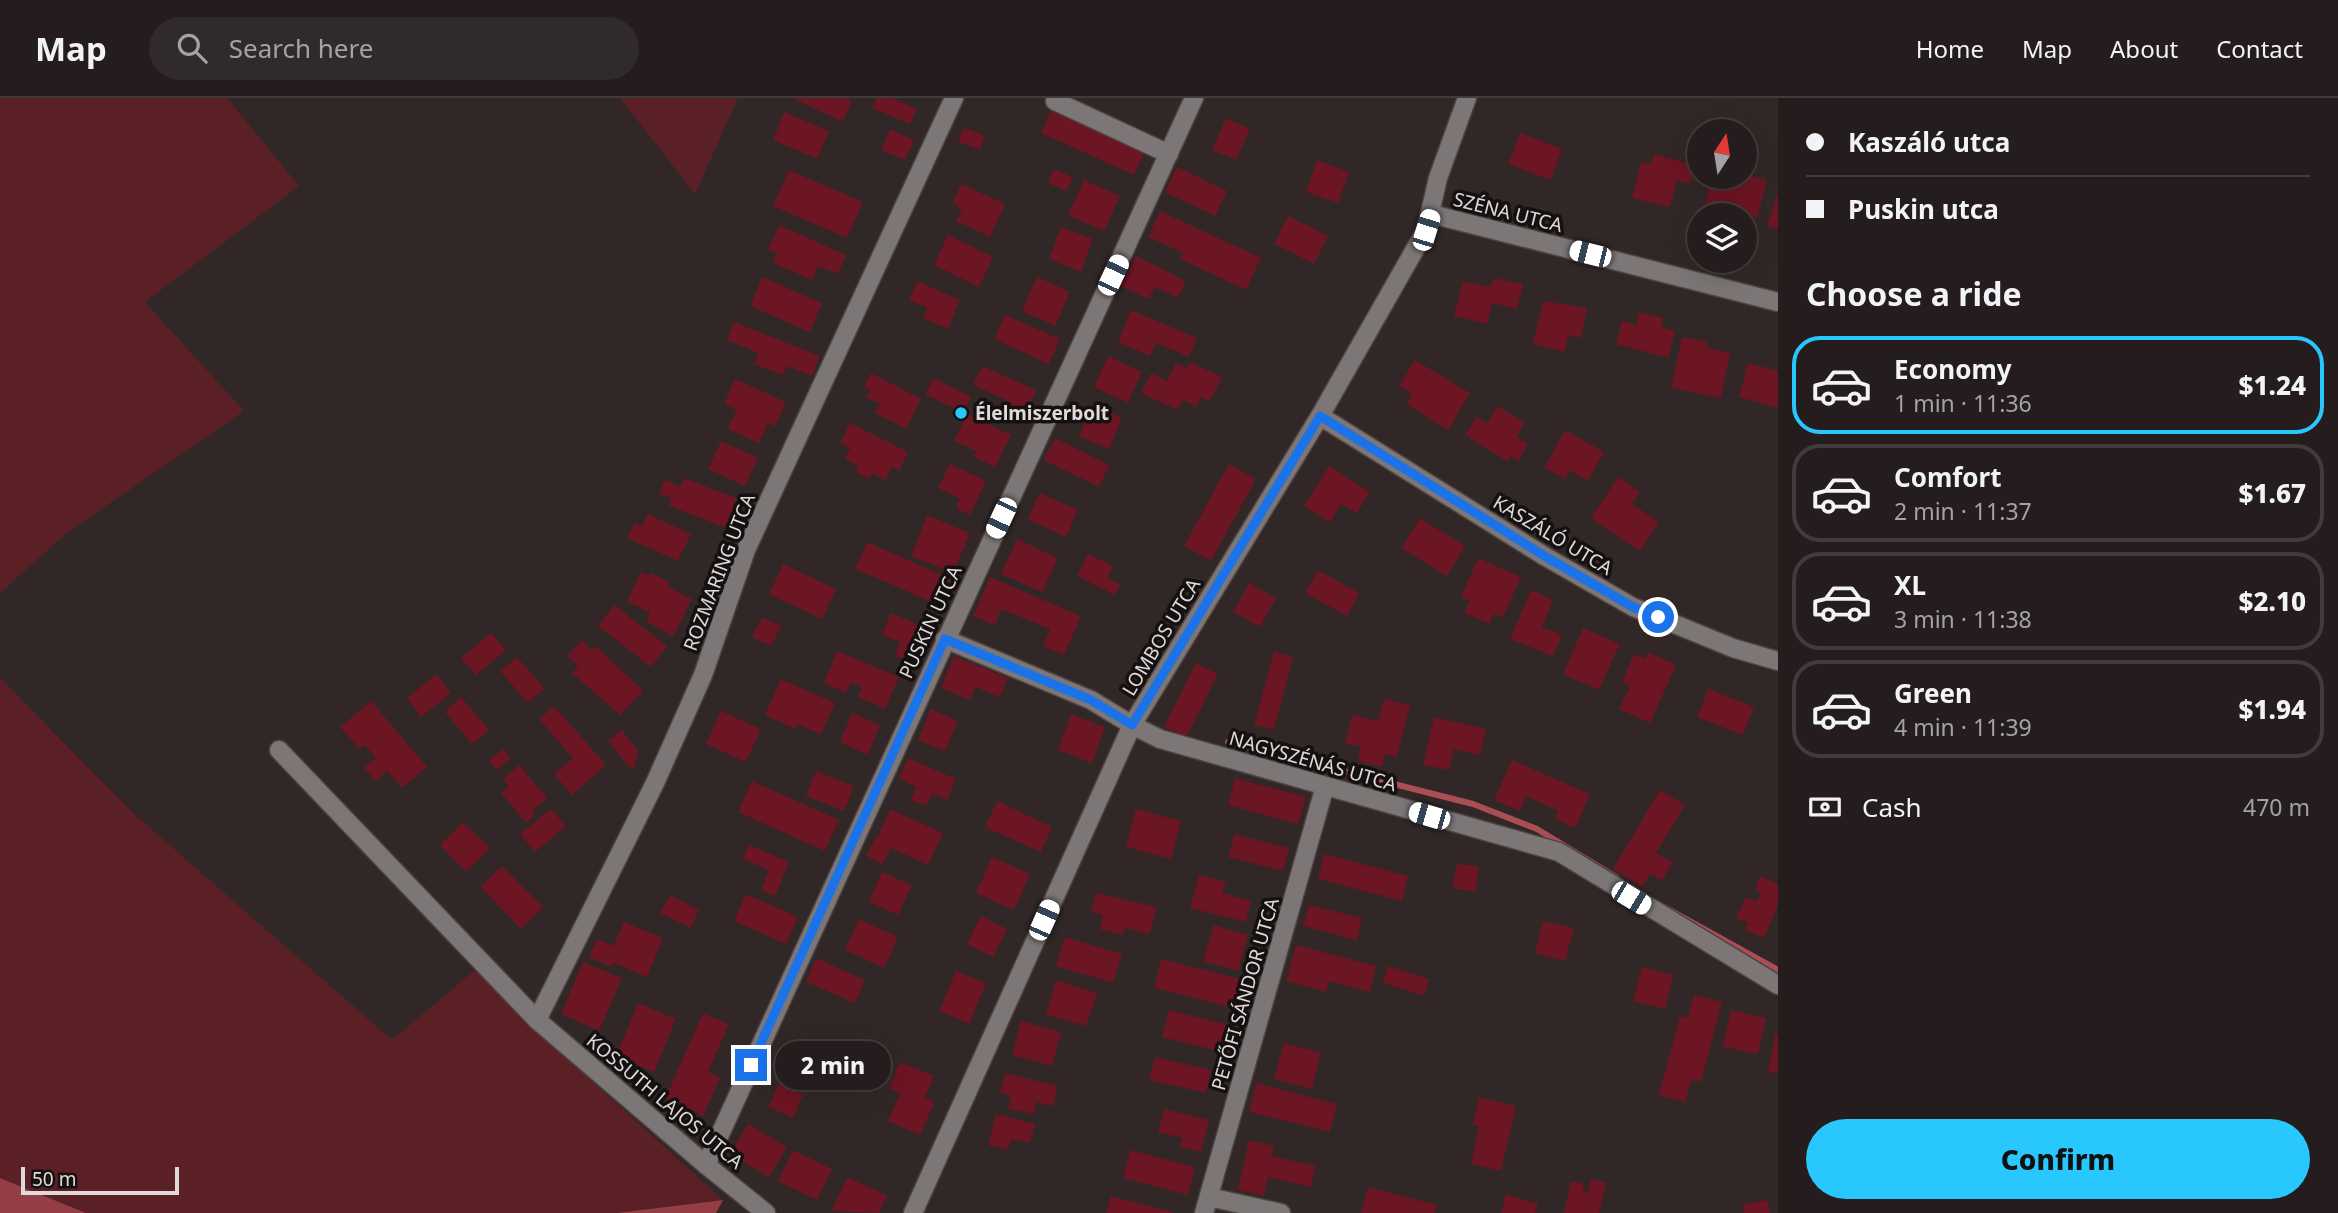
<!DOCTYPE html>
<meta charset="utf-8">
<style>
body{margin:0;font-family:"Noto Sans",sans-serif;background:#312a2a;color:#f1f3f6;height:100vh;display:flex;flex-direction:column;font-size:26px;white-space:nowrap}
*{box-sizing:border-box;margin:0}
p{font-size:23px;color:#a3a2a4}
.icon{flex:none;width:38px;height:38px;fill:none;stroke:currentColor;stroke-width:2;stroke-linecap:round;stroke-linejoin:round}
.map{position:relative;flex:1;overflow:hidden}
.side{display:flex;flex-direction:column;background:#251d1d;width:560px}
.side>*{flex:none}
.guide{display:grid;align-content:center;height:154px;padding:0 28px;background:#251d1d}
.needle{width:46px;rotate:12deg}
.buttons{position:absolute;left:1687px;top:21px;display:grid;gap:14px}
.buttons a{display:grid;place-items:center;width:70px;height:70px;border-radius:50%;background:#251d1d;box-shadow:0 7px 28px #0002,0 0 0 2px #423b3b;font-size:35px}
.scale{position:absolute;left:21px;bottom:18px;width:158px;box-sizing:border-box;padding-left:7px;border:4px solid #e0d9d9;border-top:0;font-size:19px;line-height:24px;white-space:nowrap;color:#e0d9d9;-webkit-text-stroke:5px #161111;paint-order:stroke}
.end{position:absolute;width:32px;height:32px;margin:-16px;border:9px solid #1a73e8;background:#fff;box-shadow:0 0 0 4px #fff}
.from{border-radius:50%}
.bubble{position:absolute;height:49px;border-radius:24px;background:#251d1d;box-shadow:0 7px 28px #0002,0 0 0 2px #423b3b;font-size:23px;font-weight:800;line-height:49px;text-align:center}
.car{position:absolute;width:21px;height:42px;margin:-21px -10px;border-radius:9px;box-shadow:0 0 5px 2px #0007;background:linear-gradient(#fff 24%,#345 0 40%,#fff 0 76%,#345 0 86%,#fff 0)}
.guide b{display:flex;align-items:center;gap:24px;height:66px;font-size:26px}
.guide b+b{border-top:2px solid #423b3b}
.guide i{width:18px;height:18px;background:#f1f3f6}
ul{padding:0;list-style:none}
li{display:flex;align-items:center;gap:21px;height:98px;margin:0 14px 10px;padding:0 14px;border:4px solid #423b3b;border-radius:28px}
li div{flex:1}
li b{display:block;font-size:26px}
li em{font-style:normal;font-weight:800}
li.on{border-color:#28c8ff}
li>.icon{width:63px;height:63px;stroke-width:1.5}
h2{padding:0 28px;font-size:32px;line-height:84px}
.pay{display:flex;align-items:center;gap:18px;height:77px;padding:0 28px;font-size:26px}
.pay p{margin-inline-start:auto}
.button{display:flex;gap:14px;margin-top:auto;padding:14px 28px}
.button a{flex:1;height:80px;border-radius:42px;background:#28c8ff;color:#111;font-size:28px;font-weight:800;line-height:80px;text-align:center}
header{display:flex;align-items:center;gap:42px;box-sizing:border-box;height:98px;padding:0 35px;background:#251d1d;border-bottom:2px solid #423b3b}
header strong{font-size:33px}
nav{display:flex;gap:38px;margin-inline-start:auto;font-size:24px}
.search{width:490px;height:63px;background:#312a2a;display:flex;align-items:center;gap:18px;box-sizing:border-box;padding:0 24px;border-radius:38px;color:#a3a2a4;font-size:26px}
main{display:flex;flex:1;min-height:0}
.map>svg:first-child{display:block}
.green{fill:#5a2026}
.forest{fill:#953d44}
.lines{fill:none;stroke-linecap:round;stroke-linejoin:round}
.stream{stroke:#a94e55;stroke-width:6}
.building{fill:#6c1523}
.minor-casing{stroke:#4d4343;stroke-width:21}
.minor{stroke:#7c7676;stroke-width:18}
.route{stroke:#1a73e8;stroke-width:9}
.poi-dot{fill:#28c8ff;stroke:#161111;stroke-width:2.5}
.labels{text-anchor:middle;stroke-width:7;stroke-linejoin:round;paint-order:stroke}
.street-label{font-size:19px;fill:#e0d9d9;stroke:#161111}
.poi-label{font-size:19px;font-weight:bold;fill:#e0d9d9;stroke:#161111;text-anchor:start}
</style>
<header>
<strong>Map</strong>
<div class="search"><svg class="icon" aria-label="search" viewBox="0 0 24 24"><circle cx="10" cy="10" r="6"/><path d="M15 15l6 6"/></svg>Search here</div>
<nav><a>Home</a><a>Map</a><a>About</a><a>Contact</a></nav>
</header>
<main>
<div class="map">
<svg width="1778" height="1115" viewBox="0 0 1778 1115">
<rect width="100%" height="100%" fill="#312727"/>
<g class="green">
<path d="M0 0H227L299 88 145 204 244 313 68 434 0 495Z"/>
<path d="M620 0H738L695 96Z"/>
<path d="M0 580 133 715 392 942 475 872 516 914 723 1102 617 1115H86L0 1080Z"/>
</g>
<g class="forest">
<path d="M0 1080 86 1115H0Z"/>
<path d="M723 1102 716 1115H617Z"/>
</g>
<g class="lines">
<g class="stream">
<path d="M1228 644 1473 706 1537 731 1616 779"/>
<path d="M1664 809 1778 872"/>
</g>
</g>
<g class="building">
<path d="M792 0H847L852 3 843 24Z"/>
<path d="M877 0H892L917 11 910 26 872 10Z"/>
<path d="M1052 10 1146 52 1134 77 1041 35Z"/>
<path d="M784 14 829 33 817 61 773 42Z"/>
<path d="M1226 20 1250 31 1236 62 1212 52Z"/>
<path d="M964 29 985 38 980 52 958 44Z"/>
<path d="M890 31 914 42 905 62 881 52Z"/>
<path d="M1520 35 1562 51 1551 82 1508 66Z"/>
<path d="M1654 56 1695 67 1690 86 1677 82 1670 109 1632 100 1641 64 1651 66Z"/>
<path d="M1317 62 1349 74 1338 105 1306 94Z"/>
<path d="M1177 69 1227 93 1215 118 1165 94Z"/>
<path d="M1054 71 1073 79 1067 93 1048 85Z"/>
<path d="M789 72 863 104 847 140 773 108Z"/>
<path d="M1745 73 1753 75 1752 78 1767 82 1757 120 1705 107 1712 79H1745Z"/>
<path d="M1084 82 1120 98 1104 133 1068 117Z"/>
<path d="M961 86 1005 106 990 139 956 123 962 110 953 105Z"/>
<path d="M1778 94V131L1767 128Z"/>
<path d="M1160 113 1261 160 1246 192 1180 161 1183 155 1148 139Z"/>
<path d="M1288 118 1328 138 1314 166 1274 146Z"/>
<path d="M779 127 846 157 838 176 818 168 812 182 773 165 777 155 768 152Z"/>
<path d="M1061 129 1093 141 1081 174 1049 161Z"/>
<path d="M948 137 993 159 979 189 934 167Z"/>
<path d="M1136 158 1186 183 1178 200 1155 189 1148 201 1121 188Z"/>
<path d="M762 179 822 205 810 234 750 208Z"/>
<path d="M1037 179 1070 194 1055 228 1022 213Z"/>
<path d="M1494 180 1523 186 1517 211 1492 205 1487 226 1454 218 1463 183 1489 189Z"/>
<path d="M917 183 960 202 948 231 923 220 927 210 909 202Z"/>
<path d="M1543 203 1587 210 1581 240 1568 237 1565 254 1533 246Z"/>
<path d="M1131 212 1197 240 1189 259 1156 245 1150 258 1118 244Z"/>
<path d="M1639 214 1663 220 1661 229 1675 233 1668 260 1616 246 1622 223 1636 227Z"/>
<path d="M1005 217 1060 241 1049 266 994 241Z"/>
<path d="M734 224 820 258 812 278 787 268 783 277 754 266 758 255 727 242Z"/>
<path d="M1682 239 1708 244 1707 250 1730 255 1721 300 1671 290Z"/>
<path d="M1108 258 1142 274 1128 305 1094 289Z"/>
<path d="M1415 262 1470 295 1448 332 1406 306 1412 296 1399 288Z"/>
<path d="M1190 264 1222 279 1210 303 1201 299 1196 309 1183 302 1178 312 1141 295 1151 275 1167 283 1176 265 1187 270Z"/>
<path d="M1748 265 1778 273V310L1739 299Z"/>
<path d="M982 268 1036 292 1022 325 1000 315 1006 302 973 287Z"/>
<path d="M871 275 921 301 906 331 875 315 880 306 866 299 870 292 864 289Z"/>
<path d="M934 280 971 299 963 315 925 296Z"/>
<path d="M735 281 786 304 775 329 768 325 759 345 728 331 737 312 724 306Z"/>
<path d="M1092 307 1122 320 1109 351 1079 338Z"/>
<path d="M1498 308 1525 325 1517 339 1528 346 1518 363 1511 358 1508 364 1465 337 1477 319 1487 325Z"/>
<path d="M967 316 1011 337 995 369 974 359 976 353 954 343Z"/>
<path d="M850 325 908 354 899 373 892 369 885 382 871 375 870 381 855 374 858 368 845 361 850 350 840 345Z"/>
<path d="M1565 332 1604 354 1588 383 1568 372 1566 382 1544 370Z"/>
<path d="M1055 340 1109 367 1099 389 1044 362Z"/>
<path d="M721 343 758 360 745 388 708 371Z"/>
<path d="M950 366 986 383 970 417 956 410 960 401 938 390Z"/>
<path d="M1229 366 1256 381 1211 463 1184 448Z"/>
<path d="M1329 368 1370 394 1357 415 1341 406 1330 424 1304 408Z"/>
<path d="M1618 379 1640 394 1632 406 1659 424 1640 453 1591 420Z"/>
<path d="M684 380 739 401 727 430 669 408 671 400 659 396 665 382 681 389Z"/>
<path d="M1040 395 1078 412 1066 439 1027 421Z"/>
<path d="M648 416 691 436 678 463 627 440 634 425 642 428Z"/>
<path d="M927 417 970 435 953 475 911 458Z"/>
<path d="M1420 420 1465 448 1447 478 1401 450Z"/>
<path d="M1017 441 1058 460 1042 494 1001 476Z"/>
<path d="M867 444 951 481 939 507 855 471Z"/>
<path d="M1088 456 1113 468 1107 480 1120 486 1115 497 1077 478Z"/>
<path d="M1478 460 1521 479 1503 519 1494 516 1489 526 1464 515 1470 503 1461 499Z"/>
<path d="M783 466 836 491 822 521 769 496Z"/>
<path d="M1318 472 1359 495 1347 518 1305 495Z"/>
<path d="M641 474 649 478 651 475 671 485 668 489 692 501 673 538 646 524 650 515 627 503Z"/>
<path d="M990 479 1081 518 1064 557 1043 548 1050 531 1001 511 995 527 973 518Z"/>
<path d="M1249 485 1276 500 1260 529 1233 514Z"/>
<path d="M1531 492 1553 502 1542 529 1562 537 1553 558 1510 541Z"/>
<path d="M614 507 667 548 651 569 598 528Z"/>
<path d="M891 515 927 530 913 565 895 558 900 544 882 537Z"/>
<path d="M762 519 781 528 771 548 752 539Z"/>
<path d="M1583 530 1620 546 1599 592 1563 576Z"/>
<path d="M491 535 506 552 476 577 461 560Z"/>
<path d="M582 542 592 552 596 548 643 593 620 617 572 575 578 568 567 558Z"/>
<path d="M837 553 899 579 885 611 858 599 862 589 851 584 846 595 824 585Z"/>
<path d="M1274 553 1293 559 1274 632 1254 627Z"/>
<path d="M1648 554 1676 567 1650 625 1619 611 1630 588 1622 584 1634 556 1645 561Z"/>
<path d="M954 558 1008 580 1000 599 975 589 970 602 941 590Z"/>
<path d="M517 559 544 590 528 605 500 573Z"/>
<path d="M1196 565 1218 576 1186 640 1164 629Z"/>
<path d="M437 576 451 595 421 619 407 600Z"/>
<path d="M781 581 835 605 821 637 798 626 795 631 765 617Z"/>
<path d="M1708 591 1754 609 1743 637 1697 619Z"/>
<path d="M461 599 489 632 472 646 445 614Z"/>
<path d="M1384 601 1410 607 1397 659 1385 656 1382 669 1358 663 1361 649 1345 646 1352 617 1378 623Z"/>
<path d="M371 603 427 669 402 690 387 673 376 683 364 670 376 660 365 647 360 651 340 629Z"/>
<path d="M554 608 606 667 572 697 554 676 573 660 539 621Z"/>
<path d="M931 611 958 623 945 653 918 642Z"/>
<path d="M721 613 761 631 746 664 706 646Z"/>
<path d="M852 615 880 627 868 657 840 644Z"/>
<path d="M1071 616 1105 629 1092 665 1058 652Z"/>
<path d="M1434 619 1486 631 1480 657 1454 651 1449 672 1423 667Z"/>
<path d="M622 632 638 653 634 671 628 668 608 643Z"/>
<path d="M503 651 511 660 497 672 489 662Z"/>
<path d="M908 660 956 681 947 702 932 696 926 708 911 702 916 689 899 681Z"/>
<path d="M1512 662 1590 696 1575 730 1555 721 1558 713 1526 698 1520 713 1494 702Z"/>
<path d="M519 667 547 700 532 713 535 717 526 725 501 695 509 688 503 681Z"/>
<path d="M816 673 854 688 844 713 806 698Z"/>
<path d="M1235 680 1306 699 1298 726 1228 707Z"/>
<path d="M752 683 839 722 825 753 738 714Z"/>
<path d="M1660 692 1685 707 1656 755 1673 764 1662 782 1650 776 1642 789 1613 771Z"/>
<path d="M997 703 1052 729 1041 754 985 729Z"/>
<path d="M551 711 566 728 535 754 520 736Z"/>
<path d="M890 711 943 735 928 767 891 750 882 766 866 758 876 739 877 740Z"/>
<path d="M1136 711 1181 723 1171 761 1126 749Z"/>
<path d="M463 724 490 750 466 774 440 747Z"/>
<path d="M1234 736 1289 750 1283 773 1228 759Z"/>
<path d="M749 747 789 764 775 798 761 792 769 772 743 761Z"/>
<path d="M1324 756 1408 778 1402 803 1318 781Z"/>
<path d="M992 759 1030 776 1014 812 976 795Z"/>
<path d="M1457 765 1479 769 1475 794 1452 790Z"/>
<path d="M502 768 543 809 521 831 480 789Z"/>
<path d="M882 774 912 787 898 817 869 804Z"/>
<path d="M1199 777 1226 784 1222 795 1251 803 1246 824 1190 810Z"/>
<path d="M1760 778 1778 786V807L1764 840 1745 832 1748 825 1736 820 1746 799 1757 804 1761 794 1755 792Z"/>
<path d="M1096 795 1156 809 1150 836 1125 830 1123 837 1100 831 1103 817 1091 814Z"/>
<path d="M746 796 798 819 786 846 734 823Z"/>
<path d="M670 797 699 812 690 830 660 815Z"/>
<path d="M1309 807 1362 820 1357 842 1303 828Z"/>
<path d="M981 818 1007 831 993 859 967 846Z"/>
<path d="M859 821 898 839 884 870 845 852Z"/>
<path d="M1543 823 1574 830 1565 863 1535 855Z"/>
<path d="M624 824 663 840 647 879 614 865 611 869 589 859 597 841 613 848Z"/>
<path d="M1214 827 1248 837 1238 873 1203 863Z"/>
<path d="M1065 839 1122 856 1113 885 1056 868Z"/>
<path d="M1296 847 1376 868 1370 894 1329 883 1326 894 1286 883Z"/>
<path d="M816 860 865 882 855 905 806 884Z"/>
<path d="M1161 861 1249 883 1242 912 1154 890Z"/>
<path d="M583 864 622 880 599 933 561 916Z"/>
<path d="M1388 868 1429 881 1424 898 1383 885Z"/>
<path d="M1642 869 1673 877 1665 911 1633 903Z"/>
<path d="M956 873 986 885 969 926 939 913Z"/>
<path d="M1056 882 1097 895 1086 928 1046 917Z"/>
<path d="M1694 897 1722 904 1701 984 1691 982 1685 1004 1659 997 1680 918 1688 920Z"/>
<path d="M638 905 676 921 654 974 616 958Z"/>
<path d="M1169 912 1236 929 1230 956 1162 939Z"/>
<path d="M1731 912 1766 920 1758 956 1723 949Z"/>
<path d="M703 915 729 926 708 974 720 980 703 1018 665 1001Z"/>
<path d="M1021 923 1061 934 1052 968 1012 957Z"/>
<path d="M1775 936 1778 937V976L1768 974Z"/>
<path d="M1284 945 1321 955 1312 991 1274 981Z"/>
<path d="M1155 959 1211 972 1206 995 1149 982Z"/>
<path d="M900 964 934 978 925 999 935 1003 920 1037 888 1023 900 995 889 990Z"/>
<path d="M1005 975 1058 988 1053 1008 1036 1004 1034 1016 1008 1011 1011 998 1000 995Z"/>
<path d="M1256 985 1337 1006 1330 1034 1249 1014Z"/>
<path d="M779 986 803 997 793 1020 768 1009Z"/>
<path d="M1479 999 1516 1008 1501 1073 1471 1066 1479 1028 1473 1027Z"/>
<path d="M1164 1011 1209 1022 1201 1054 1180 1049 1182 1040 1158 1034Z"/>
<path d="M996 1016 1035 1026 1030 1045 1011 1041 1008 1052 988 1047Z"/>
<path d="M748 1026 787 1049 769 1079 730 1056Z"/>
<path d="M1249 1042 1274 1048 1272 1058 1315 1068 1311 1089 1268 1079 1264 1098 1238 1092Z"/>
<path d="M793 1052 832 1071 817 1102 778 1083Z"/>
<path d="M1130 1052 1195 1069 1188 1097 1123 1080Z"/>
<path d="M848 1079 887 1098 879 1115 831 1113Z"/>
<path d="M1591 1081 1606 1085 1599 1115H1564L1571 1083 1584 1086 1583 1093 1588 1094Z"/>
<path d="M1368 1089 1437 1107 1435 1115H1361Z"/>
<path d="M1506 1096 1538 1106 1535 1115H1501Z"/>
<path d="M1111 1098 1172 1114V1115H1106Z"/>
<path d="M1767 1102 1770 1115H1744L1742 1107Z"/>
</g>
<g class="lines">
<g class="minor-casing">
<g id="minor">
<path d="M1057 0 1055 3 1169 56"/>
<path d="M1431 116 1778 204"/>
<path d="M1320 318 1546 459 1633 509 1733 550 1778 563"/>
<path d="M945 541 1091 602 1132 627 1160 641 1559 754 1778 887"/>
<path d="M279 652 537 922 706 1067 766 1115"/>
<path d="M537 922 655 685 703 577 746 452 954 0"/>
<path d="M706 1067 1194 0"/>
<path d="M1209 1099 1281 1115"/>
<path d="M913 1115 1132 627 1320 318 1426 132 1438 80 1467 0"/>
<path d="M1204 1115 1325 688"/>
</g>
</g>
<use href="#minor" class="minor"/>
</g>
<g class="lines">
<path class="route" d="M751 967 945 541 1091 602 1132 627 1320 318 1546 459 1633 509 1658 519"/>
</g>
<circle class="poi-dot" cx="961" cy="315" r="7"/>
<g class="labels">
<g class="street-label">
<text transform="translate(1508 114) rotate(14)" y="7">SZÉNA UTCA</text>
<text transform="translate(1553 437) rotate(31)" y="7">KASZÁLÓ UTCA</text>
<text transform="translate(719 474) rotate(-69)" y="7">ROZMARING UTCA</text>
<text transform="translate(930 524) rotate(-65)" y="7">PUSKIN UTCA</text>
<text transform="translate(1161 539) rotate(-59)" y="7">LOMBOS UTCA</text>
<text transform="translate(1313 663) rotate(16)" y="7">NAGYSZÉNÁS UTCA</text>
<text transform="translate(1245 896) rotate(-74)" y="7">PETŐFI SÁNDOR UTCA</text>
<text transform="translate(665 1003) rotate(40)" y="7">KOSSUTH LAJOS UTCA</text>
</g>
<g class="poi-label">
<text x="975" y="322">Élelmiszerbolt</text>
</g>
</g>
</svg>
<div class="buttons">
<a><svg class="needle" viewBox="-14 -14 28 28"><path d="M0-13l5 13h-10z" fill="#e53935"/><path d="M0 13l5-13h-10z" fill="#a3a2a4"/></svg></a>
<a><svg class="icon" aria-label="layers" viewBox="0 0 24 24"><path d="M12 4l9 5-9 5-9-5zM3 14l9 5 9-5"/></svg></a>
</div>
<div class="scale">50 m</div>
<i class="end from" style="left:1658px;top:519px"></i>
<i class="end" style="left:751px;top:967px"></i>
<div class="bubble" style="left:775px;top:943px;width:116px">2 min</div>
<i class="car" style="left:1426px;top:132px;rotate:17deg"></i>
<i class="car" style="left:1590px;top:156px;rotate:284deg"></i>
<i class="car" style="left:1113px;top:177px;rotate:25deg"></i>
<i class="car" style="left:1001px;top:420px;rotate:205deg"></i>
<i class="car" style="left:1429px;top:718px;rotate:286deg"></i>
<i class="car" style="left:1631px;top:800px;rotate:121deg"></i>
<i class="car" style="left:1044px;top:822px;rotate:24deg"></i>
</div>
<section class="side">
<div class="guide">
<b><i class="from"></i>Kaszáló utca</b>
<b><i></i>Puskin utca</b>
</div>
<h2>Choose a ride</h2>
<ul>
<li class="on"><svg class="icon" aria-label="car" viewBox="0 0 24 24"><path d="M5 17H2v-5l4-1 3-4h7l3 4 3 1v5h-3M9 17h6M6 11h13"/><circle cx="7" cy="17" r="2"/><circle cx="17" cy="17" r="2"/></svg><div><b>Economy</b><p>1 min · 11:36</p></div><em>$1.24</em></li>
<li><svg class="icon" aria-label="car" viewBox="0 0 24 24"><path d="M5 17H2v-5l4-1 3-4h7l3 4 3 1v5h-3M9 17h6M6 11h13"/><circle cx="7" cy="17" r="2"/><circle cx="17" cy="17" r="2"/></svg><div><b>Comfort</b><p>2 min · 11:37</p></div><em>$1.67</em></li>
<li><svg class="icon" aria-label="car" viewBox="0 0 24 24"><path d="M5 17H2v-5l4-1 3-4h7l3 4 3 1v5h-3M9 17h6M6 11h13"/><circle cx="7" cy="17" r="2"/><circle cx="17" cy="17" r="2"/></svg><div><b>XL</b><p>3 min · 11:38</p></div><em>$2.10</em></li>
<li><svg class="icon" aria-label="car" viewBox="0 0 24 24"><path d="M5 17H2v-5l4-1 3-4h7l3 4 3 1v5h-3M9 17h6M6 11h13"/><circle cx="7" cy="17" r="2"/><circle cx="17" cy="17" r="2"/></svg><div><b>Green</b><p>4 min · 11:39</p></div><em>$1.94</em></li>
</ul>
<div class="pay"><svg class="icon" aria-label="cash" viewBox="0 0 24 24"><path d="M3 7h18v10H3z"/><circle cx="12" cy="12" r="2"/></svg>Cash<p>470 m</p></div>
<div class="button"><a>Confirm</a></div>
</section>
</main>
